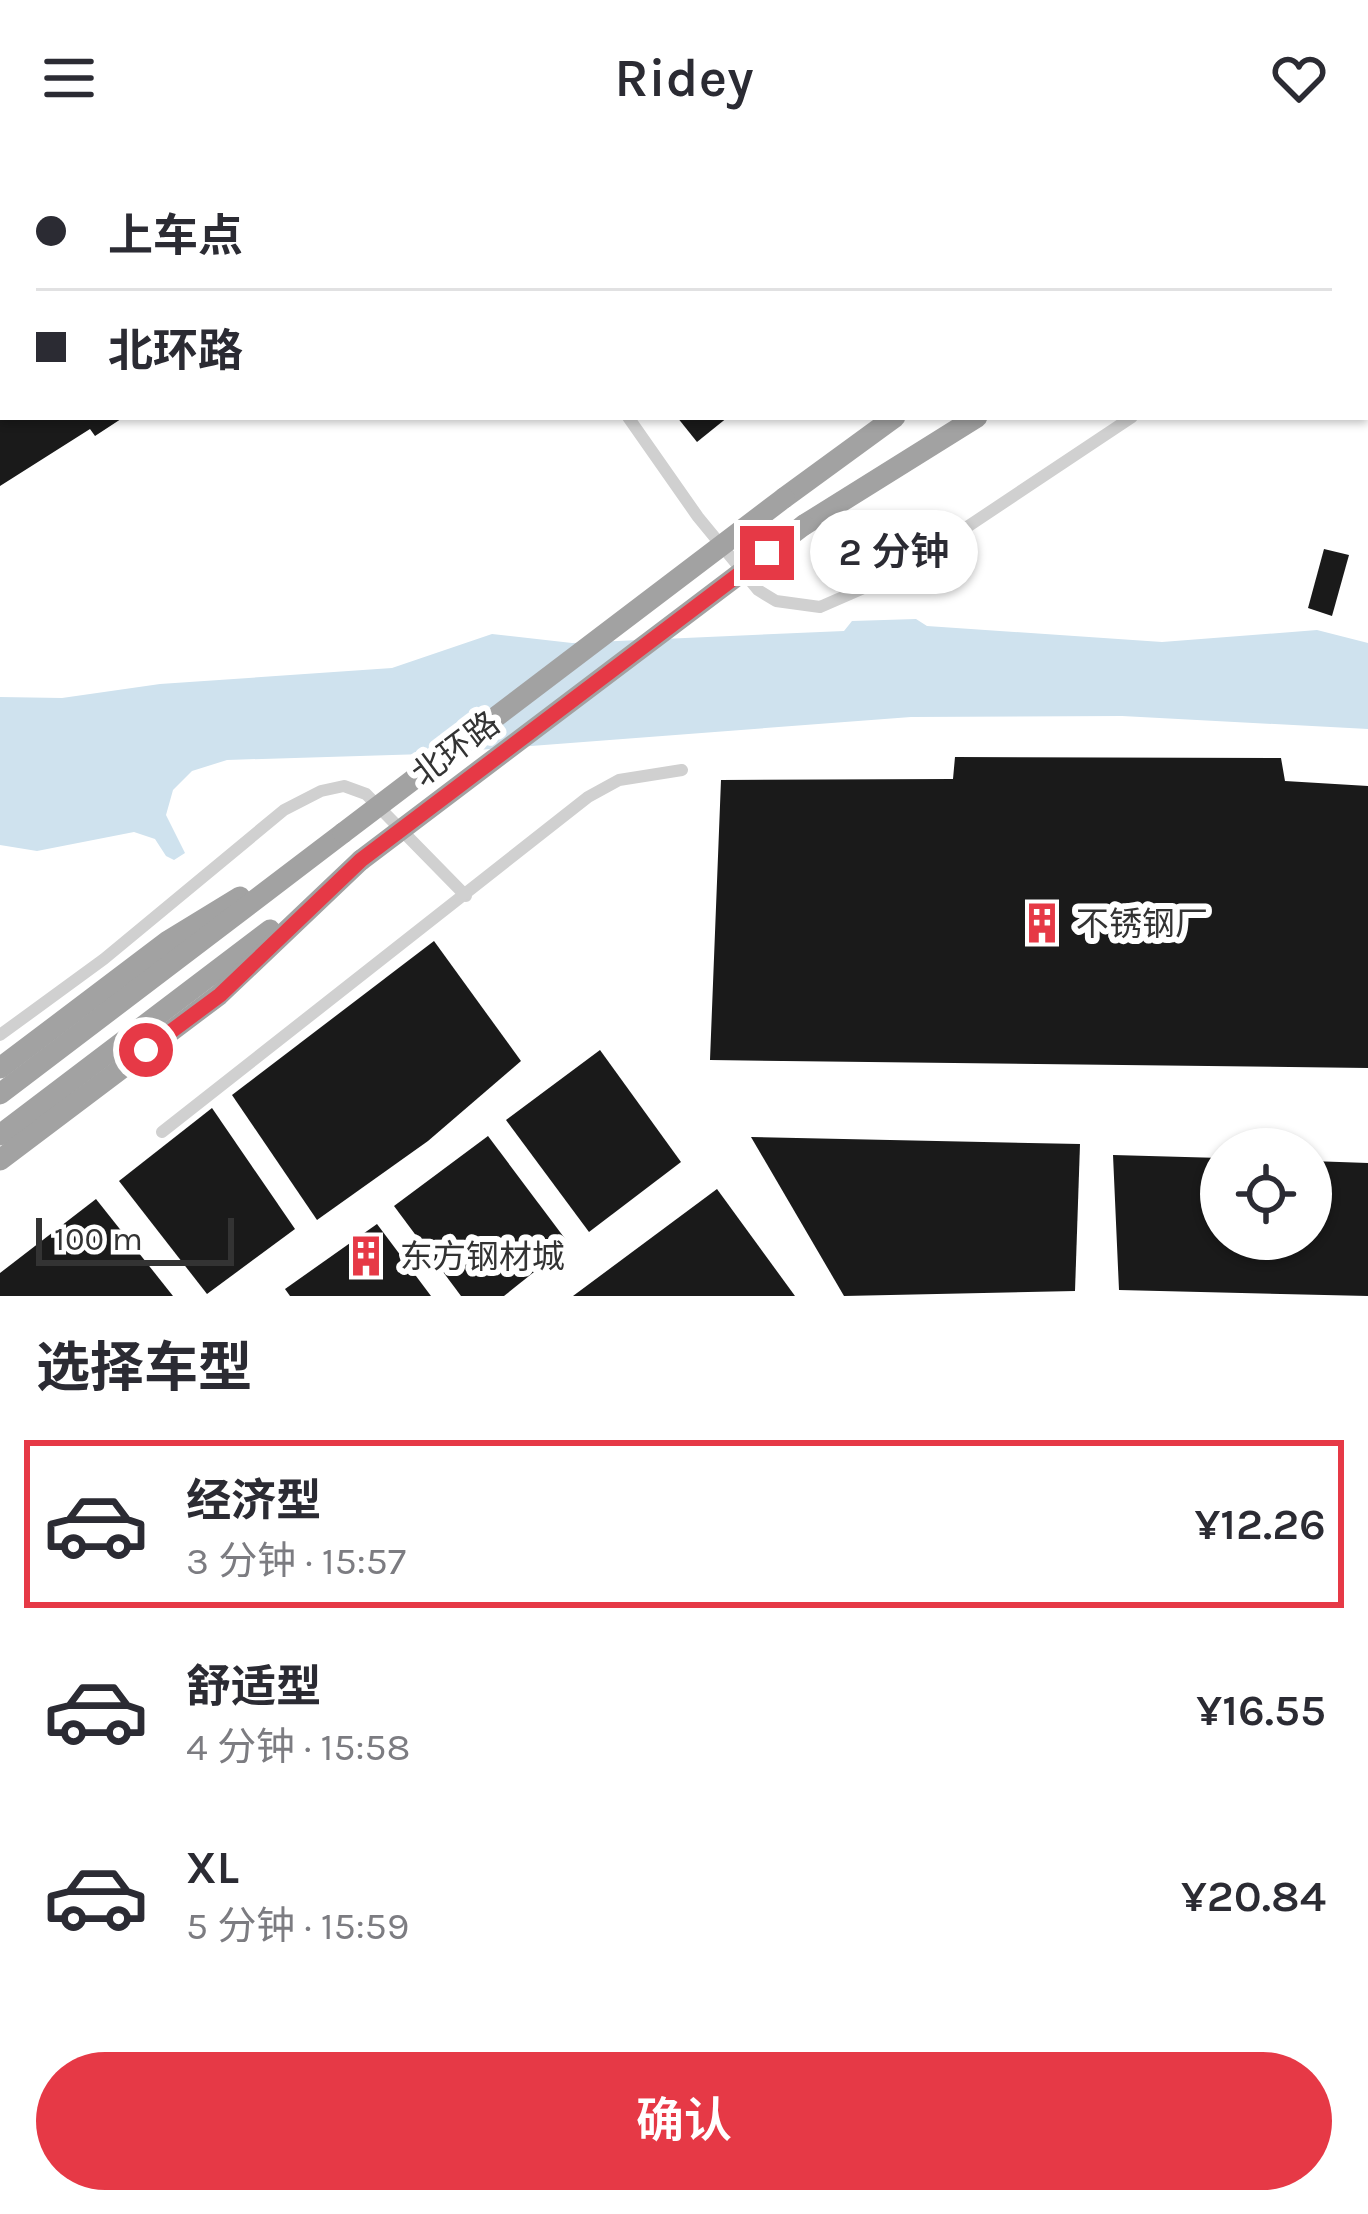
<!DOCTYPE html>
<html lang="zh">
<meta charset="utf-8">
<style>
body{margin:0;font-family:Karla,"Noto Sans SC",sans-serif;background:#f2f2f3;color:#2b2b33;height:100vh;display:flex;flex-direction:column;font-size:45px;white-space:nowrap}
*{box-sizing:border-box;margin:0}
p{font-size:39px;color:#7c7c81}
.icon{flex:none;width:66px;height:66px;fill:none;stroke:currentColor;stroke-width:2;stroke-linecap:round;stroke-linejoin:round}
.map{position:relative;height:1140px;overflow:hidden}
.panel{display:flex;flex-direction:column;background:#fff;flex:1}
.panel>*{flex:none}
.hud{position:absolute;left:0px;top:0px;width:1368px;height:264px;box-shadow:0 3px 9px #0004;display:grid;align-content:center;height:264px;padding:0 36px;background:#fff}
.fabs{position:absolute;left:1200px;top:972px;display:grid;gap:24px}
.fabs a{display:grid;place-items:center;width:132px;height:132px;border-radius:50%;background:#fff;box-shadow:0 3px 9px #0004;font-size:60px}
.scale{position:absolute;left:36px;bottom:30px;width:198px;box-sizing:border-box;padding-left:12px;border:6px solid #333;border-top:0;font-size:33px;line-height:42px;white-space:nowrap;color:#333;-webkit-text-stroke:9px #fff;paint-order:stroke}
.end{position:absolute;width:54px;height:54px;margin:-27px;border:15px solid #e63946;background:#fff;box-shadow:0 0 0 6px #fff}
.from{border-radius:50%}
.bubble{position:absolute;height:84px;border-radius:42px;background:#fff;box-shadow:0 3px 9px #0004;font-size:39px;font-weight:600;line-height:84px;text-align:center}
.hud b{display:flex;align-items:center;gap:42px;height:114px;font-size:45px}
.hud b+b{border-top:3px solid #e1e1e2}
.hud i{width:30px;height:30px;background:#2b2b33}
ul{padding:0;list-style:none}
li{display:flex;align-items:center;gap:36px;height:168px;margin:0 24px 18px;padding:0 12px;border:6px solid transparent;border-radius:0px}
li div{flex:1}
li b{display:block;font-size:45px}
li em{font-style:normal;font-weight:600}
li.on{border-color:#e63946}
li>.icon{width:108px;height:108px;stroke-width:1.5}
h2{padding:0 36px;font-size:54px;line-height:144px}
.button{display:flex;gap:24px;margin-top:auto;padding:24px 36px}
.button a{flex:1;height:138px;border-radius:72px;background:#e63946;color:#fff;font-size:48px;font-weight:600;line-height:138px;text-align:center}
header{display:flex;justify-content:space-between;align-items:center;height:156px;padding:0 36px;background:#fff;font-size:54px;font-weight:600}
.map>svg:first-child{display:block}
.water{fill:#cfe2ee}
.building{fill:#1a1a1a}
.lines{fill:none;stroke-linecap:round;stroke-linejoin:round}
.minor{stroke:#d0d0d0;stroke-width:12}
.trunk{stroke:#a2a2a2;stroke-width:21}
.trunk-bridge{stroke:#a2a2a2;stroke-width:21}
.route{stroke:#e63946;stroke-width:15}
.labels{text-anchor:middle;stroke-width:12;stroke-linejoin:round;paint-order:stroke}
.street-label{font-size:33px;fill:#333;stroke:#fff}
.poi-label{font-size:33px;fill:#333;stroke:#fff;text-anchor:start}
</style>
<header><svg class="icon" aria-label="menu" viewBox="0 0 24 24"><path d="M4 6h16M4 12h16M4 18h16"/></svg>Ridey<svg class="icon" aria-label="heart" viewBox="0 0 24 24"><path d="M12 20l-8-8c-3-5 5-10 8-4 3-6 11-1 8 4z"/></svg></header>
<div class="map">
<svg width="1368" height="1140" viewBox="0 0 1368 1140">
<rect width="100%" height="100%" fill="#fff"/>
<path class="water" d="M916 463 927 470 1162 486 1317 474 1368 487V573L1122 560 911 561 425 598 227 604 192 615 173 634 166 659 185 697 174 704 166 700 155 683 134 676 37 695 0 689V541L62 542 160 528 392 512 492 478 572 487 844 475 852 465Z"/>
<g class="building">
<path d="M0 261H124L95 280 90 273 0 330Z"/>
<path d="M677 261H728L697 286Z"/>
<path d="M1324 393 1349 399 1332 460 1308 452Z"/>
<path d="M955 601 1281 602 1285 625 1368 630V912L710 904 721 624 953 623Z"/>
<path d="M434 785 521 905 428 985 317 1064 232 939Z"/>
<path d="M600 894 681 1006 589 1076 506 964Z"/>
<path d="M212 952 295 1073 207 1138 119 1025Z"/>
<path d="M488 980 569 1088 504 1140H461L394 1050Z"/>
<path d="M751 981 1080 988 1075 1135 844 1140Z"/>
<path d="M1113 999 1221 1002V1083H1311V1005L1368 1007V1140L1119 1134Z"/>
<path d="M717 1033 795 1140H573Z"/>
<path d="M96 1043 173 1140H0V1117Z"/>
<path d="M377 1068 431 1140H290L285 1133Z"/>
</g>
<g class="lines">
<g class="minor">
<path d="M161 0 166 3"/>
<path d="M469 0 472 3"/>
<path d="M692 3 696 0"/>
<path d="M1365 106 1368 104"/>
<path d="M0 182 3 186"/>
<path d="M628 261 698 361 758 434 776 445 820 451 898 417 1132 261"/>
<path d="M0 879 104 803 284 654 321 635 344 630 366 638 466 740"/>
<path d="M162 976 588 641 619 624 682 614"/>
</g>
<g class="trunk">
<path d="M1228 3 1233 0"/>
<path d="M1264 3 1269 0"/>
<path d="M1326 3 1330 0"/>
<path d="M1362 3 1367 0"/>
<path d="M1365 43 1368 45"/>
<path d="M784 342 895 261"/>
<path d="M804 369 977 261"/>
<path d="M0 912 168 785 240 741"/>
<path d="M0 938 343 677"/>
<path d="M0 979 270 774"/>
<path d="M0 1004 219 839 361 704"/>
</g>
<g class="trunk-bridge">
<path d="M343 677 784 342"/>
<path d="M361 704 804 369"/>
</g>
</g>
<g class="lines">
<path class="route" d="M146 894 220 839 361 704 767 397"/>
</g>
<defs>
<g id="building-bare" transform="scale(3.24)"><path d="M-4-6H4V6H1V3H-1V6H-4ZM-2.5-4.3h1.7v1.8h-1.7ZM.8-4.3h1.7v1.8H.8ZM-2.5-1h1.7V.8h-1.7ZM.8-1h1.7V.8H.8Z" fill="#e63946" stroke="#fff" stroke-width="2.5" paint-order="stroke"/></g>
</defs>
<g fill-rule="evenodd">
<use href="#building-bare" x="1042" y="767"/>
<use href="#building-bare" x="366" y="1100"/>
</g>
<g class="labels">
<g class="street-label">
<text transform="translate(455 592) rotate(-37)" y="12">北环路</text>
</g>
<g class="poi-label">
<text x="1076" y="779">不锈钢厂</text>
<text x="400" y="1112">东方钢材城</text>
</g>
</g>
</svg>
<div class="fabs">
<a><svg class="icon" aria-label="locate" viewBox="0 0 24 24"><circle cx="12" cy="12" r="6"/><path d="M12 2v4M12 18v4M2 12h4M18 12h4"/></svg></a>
</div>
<div class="scale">100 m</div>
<i class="end from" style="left:146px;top:894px"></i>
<i class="end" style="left:767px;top:397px"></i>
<div class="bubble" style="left:810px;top:354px;width:168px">2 分钟</div>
<div class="hud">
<b><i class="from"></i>上车点</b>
<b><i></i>北环路</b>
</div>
</div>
<section class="panel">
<h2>选择车型</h2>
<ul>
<li class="on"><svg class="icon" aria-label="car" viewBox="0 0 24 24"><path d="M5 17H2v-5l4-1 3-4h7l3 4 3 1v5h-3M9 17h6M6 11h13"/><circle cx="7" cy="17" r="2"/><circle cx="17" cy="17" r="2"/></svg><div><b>经济型</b><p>3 分钟 · 15:57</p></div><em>¥12.26</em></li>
<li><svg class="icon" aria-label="car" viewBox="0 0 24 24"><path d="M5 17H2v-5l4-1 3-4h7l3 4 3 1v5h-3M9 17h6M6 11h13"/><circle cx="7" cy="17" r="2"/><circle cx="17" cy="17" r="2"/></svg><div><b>舒适型</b><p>4 分钟 · 15:58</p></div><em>¥16.55</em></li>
<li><svg class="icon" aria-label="car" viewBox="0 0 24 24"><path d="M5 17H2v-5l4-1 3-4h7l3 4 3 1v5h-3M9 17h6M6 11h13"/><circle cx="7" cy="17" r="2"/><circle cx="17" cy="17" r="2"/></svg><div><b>XL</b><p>5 分钟 · 15:59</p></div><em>¥20.84</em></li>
</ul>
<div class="button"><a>确认</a></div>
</section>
